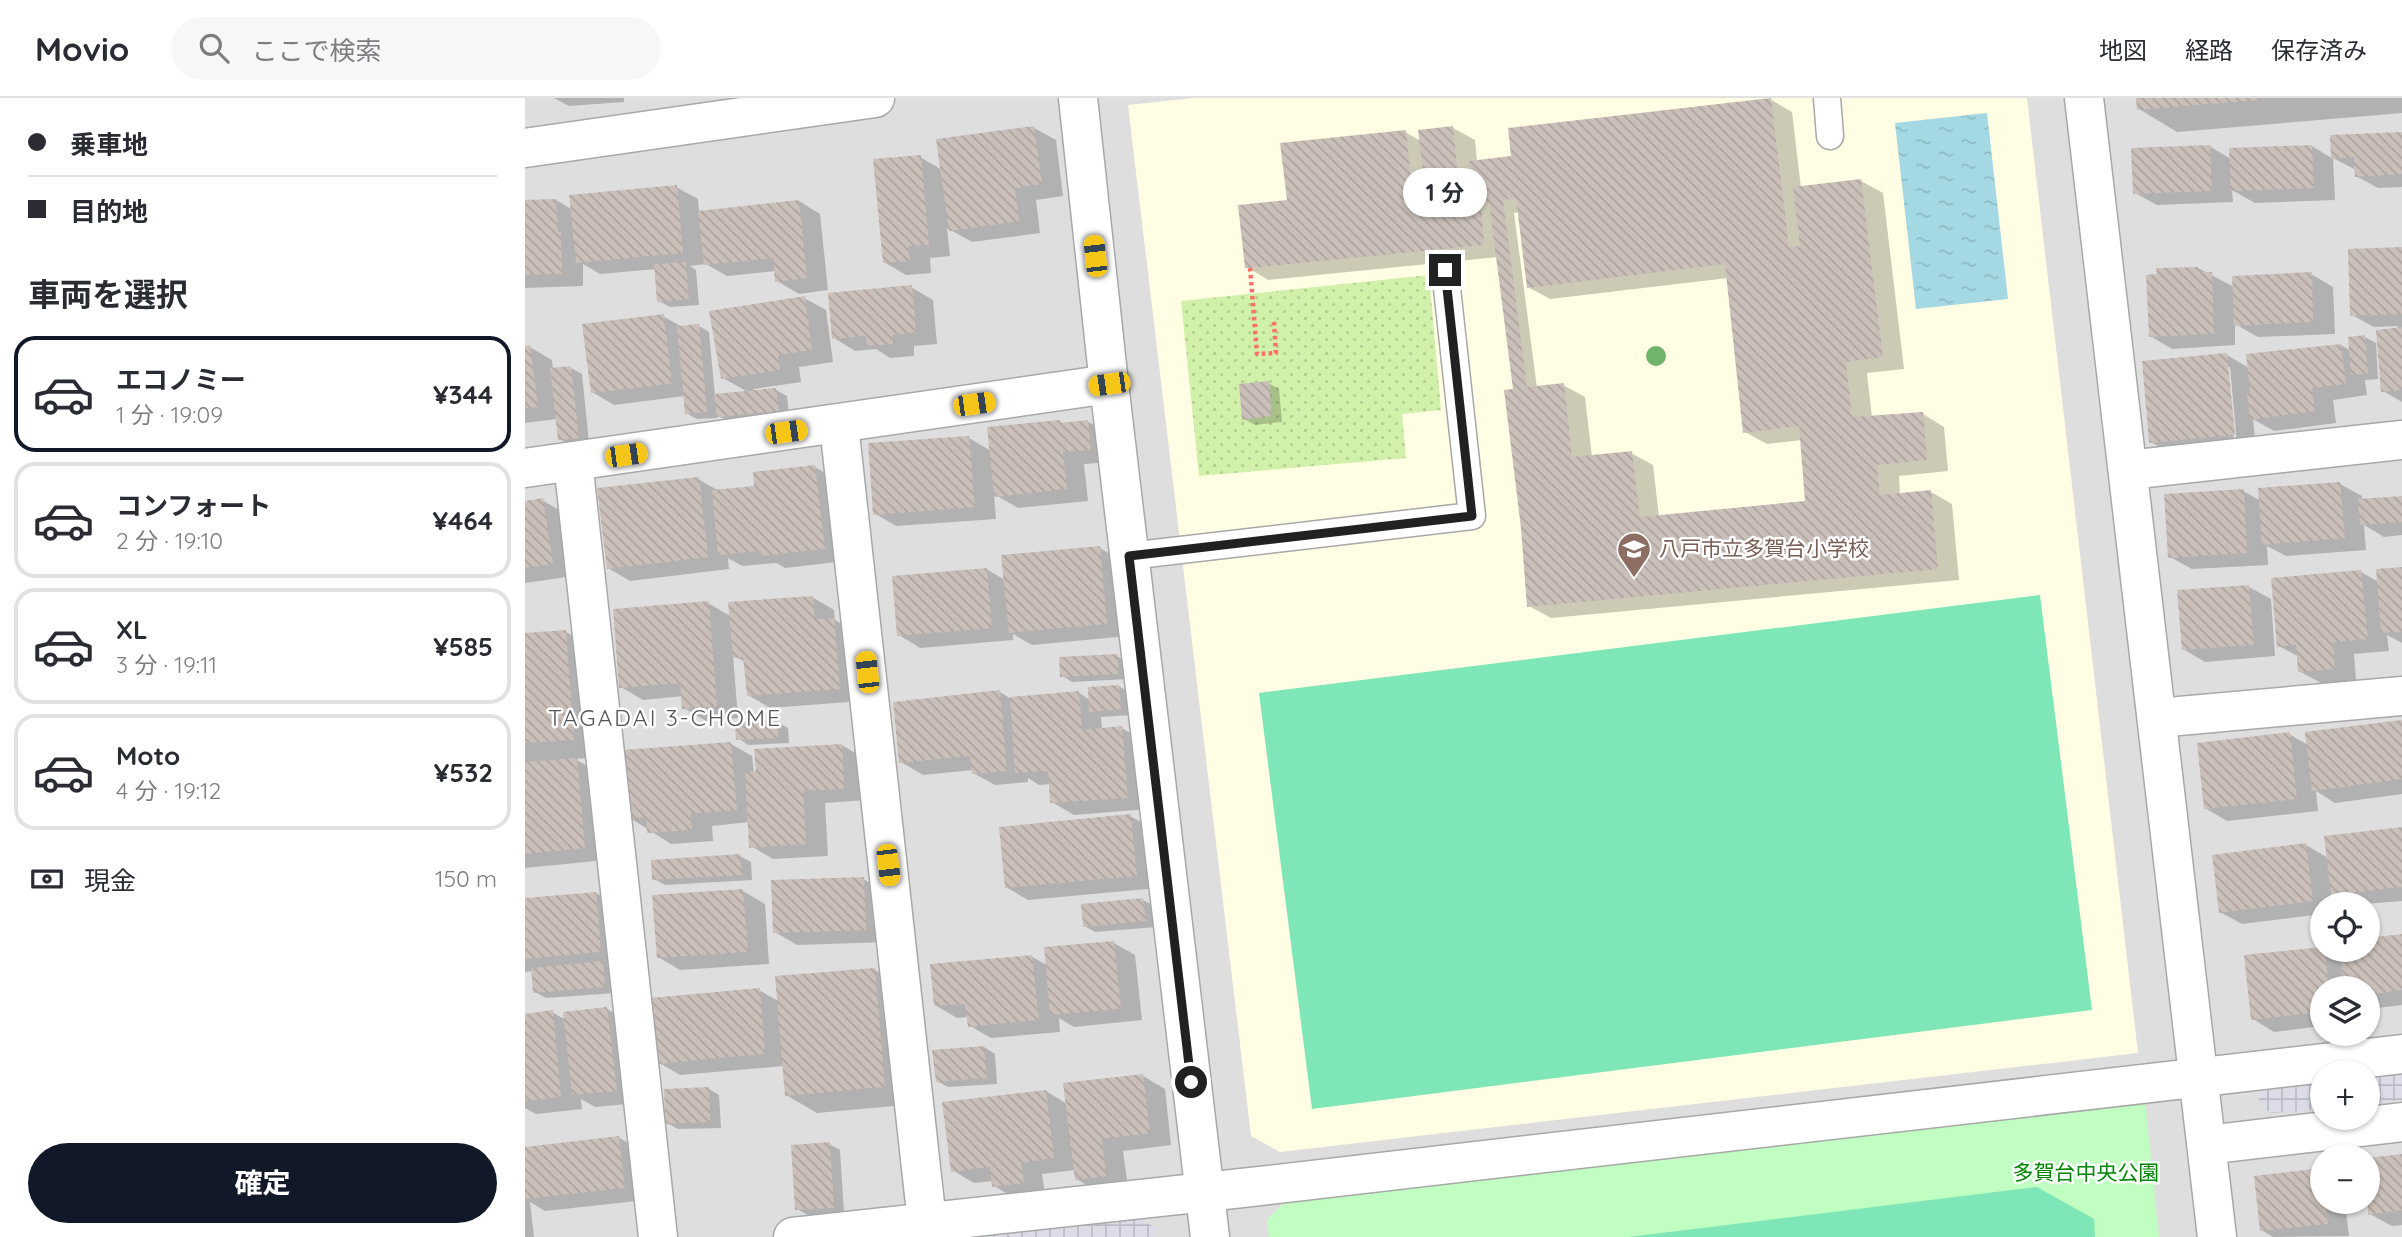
<!DOCTYPE html>
<html lang="ja">
<meta charset="utf-8">
<style>
body{margin:0;font-family:Quicksand,"Noto Sans JP",sans-serif;background:#f7f7f7;color:#2b2b33;height:100vh;display:flex;flex-direction:column;font-size:26px;white-space:nowrap}
*{box-sizing:border-box;margin:0}
p{font-size:23px;color:#7c7c81}
.icon{flex:none;width:38px;height:38px;fill:none;stroke:currentColor;stroke-width:2;stroke-linecap:round;stroke-linejoin:round}
.map{position:relative;flex:1;overflow:hidden}
.details{display:flex;flex-direction:column;background:#fff;width:525px}
.details>*{flex:none}
.guide{display:grid;align-content:center;height:154px;padding:0 28px;background:#fff}
.buttons{position:absolute;left:1785px;top:794px;display:grid;gap:14px}
.buttons a{display:grid;place-items:center;width:70px;height:70px;border-radius:50%;background:#fff;box-shadow:0 2px 5px #0004;font-size:35px}
.end{position:absolute;width:32px;height:32px;margin:-16px;border:9px solid #212121;background:#fff;box-shadow:0 0 0 4px #fff}
.from{border-radius:50%}
.bubble{position:absolute;height:49px;border-radius:24px;background:#fff;box-shadow:0 2px 5px #0004;font-size:23px;font-weight:700;line-height:49px;text-align:center}
.car{position:absolute;width:21px;height:42px;margin:-21px -10px;border-radius:9px;box-shadow:0 0 5px 2px #0007;background:linear-gradient(#f5c518 24%,#345 0 40%,#f5c518 0 76%,#345 0 86%,#f5c518 0)}
.guide b{display:flex;align-items:center;gap:24px;height:66px;font-size:26px}
.guide b+b{border-top:2px solid #e1e1e2}
.guide i{width:18px;height:18px;background:#2b2b33}
ul{padding:0;list-style:none}
li{display:flex;align-items:center;gap:21px;height:116px;margin:0 14px 10px;padding:0 14px;border:4px solid #e1e1e2;border-radius:21px}
li div{flex:1}
li b{display:block;font-size:26px}
li em{font-style:normal;font-weight:700}
li.active{border-color:#111827}
li>.icon{width:63px;height:63px;stroke-width:1.5}
h2{padding:0 28px;font-size:32px;line-height:84px}
.pay{display:flex;align-items:center;gap:18px;height:77px;padding:0 28px;font-size:26px}
.pay p{margin-inline-start:auto}
.action{display:flex;gap:14px;margin-top:auto;padding:14px 28px}
.action a{flex:1;height:80px;border-radius:42px;background:#111827;color:#fff;font-size:28px;font-weight:700;line-height:80px;text-align:center}
header{display:flex;align-items:center;gap:42px;box-sizing:border-box;height:98px;padding:0 35px;background:#fff;border-bottom:2px solid #e1e1e2}
header strong{font-size:33px}
nav{display:flex;gap:38px;margin-inline-start:auto;font-size:24px}
.search{width:490px;height:63px;background:#f7f7f7;display:flex;align-items:center;gap:18px;box-sizing:border-box;padding:0 24px;border-radius:38px;color:#7c7c81;font-size:26px}
main{display:flex;flex:1;min-height:0}
.map>svg:first-child{display:block}
.residential{fill:#dfdede;fill-rule:evenodd}
.education{fill:#fffde3}
.grass{fill:url(#grass-dots)}
.park{fill:#c1fec2}
.pitch{fill:#7fe7b7}
.plaza{fill:url(#plaza-grid)}
.water{fill:url(#water-ripples)}
.shadow{fill:#0003;fill-rule:evenodd}
.building{fill:url(#building-back-hatch);fill-rule:evenodd}
.lines{fill:none;stroke-linecap:round;stroke-linejoin:round}
.service-casing{stroke:#a8a8a8;stroke-width:29}
.minor-casing{stroke:#a8a8a8;stroke-width:41}
.path{stroke:#ff6f6b;stroke-width:4.5;stroke-dasharray:3.5 3.5;stroke-linecap:butt}
.service{stroke:#fff;stroke-width:26}
.minor{stroke:#fff;stroke-width:38}
.tree{fill:#6fb46a}
.route{stroke:#212121;stroke-width:9}
.labels{text-anchor:middle;stroke-width:5;stroke-linejoin:round;paint-order:stroke}
.education-label{font-size:21px;fill:#785e54;stroke:#fff;text-anchor:start}
.park-label{font-size:21px;fill:#038604;stroke:#fff}
.neighbourhood-label{font-size:23px;letter-spacing:2px;fill:#545454;stroke:#fff}
</style>
<header>
<strong>Movio</strong>
<div class="search"><svg class="icon" aria-label="search" viewBox="0 0 24 24"><circle cx="10" cy="10" r="6"/><path d="M15 15l6 6"/></svg>ここで検索</div>
<nav><a>地図</a><a>経路</a><a>保存済み</a></nav>
</header>
<main>
<section class="details">
<div class="guide">
<b><i class="from"></i>乗車地</b>
<b><i></i>目的地</b>
</div>
<h2>車両を選択</h2>
<ul>
<li class="active"><svg class="icon" aria-label="car" viewBox="0 0 24 24"><path d="M5 17H2v-5l4-1 3-4h7l3 4 3 1v5h-3M9 17h6M6 11h13"/><circle cx="7" cy="17" r="2"/><circle cx="17" cy="17" r="2"/></svg><div><b>エコノミー</b><p>1 分 · 19:09</p></div><em>¥344</em></li>
<li><svg class="icon" aria-label="car" viewBox="0 0 24 24"><path d="M5 17H2v-5l4-1 3-4h7l3 4 3 1v5h-3M9 17h6M6 11h13"/><circle cx="7" cy="17" r="2"/><circle cx="17" cy="17" r="2"/></svg><div><b>コンフォート</b><p>2 分 · 19:10</p></div><em>¥464</em></li>
<li><svg class="icon" aria-label="car" viewBox="0 0 24 24"><path d="M5 17H2v-5l4-1 3-4h7l3 4 3 1v5h-3M9 17h6M6 11h13"/><circle cx="7" cy="17" r="2"/><circle cx="17" cy="17" r="2"/></svg><div><b>XL</b><p>3 分 · 19:11</p></div><em>¥585</em></li>
<li><svg class="icon" aria-label="car" viewBox="0 0 24 24"><path d="M5 17H2v-5l4-1 3-4h7l3 4 3 1v5h-3M9 17h6M6 11h13"/><circle cx="7" cy="17" r="2"/><circle cx="17" cy="17" r="2"/></svg><div><b>Moto</b><p>4 分 · 19:12</p></div><em>¥532</em></li>
</ul>
<div class="pay"><svg class="icon" aria-label="cash" viewBox="0 0 24 24"><path d="M3 7h18v10H3z"/><circle cx="12" cy="12" r="2"/></svg>現金<p>150 m</p></div>
<div class="action"><a>確定</a></div>
</section>
<div class="map">
<svg width="1877" height="1139" viewBox="0 0 1877 1139">
<defs>
<pattern id="grass-dots" width="8" height="8" patternUnits="userSpaceOnUse" patternTransform="scale(1.75)"><rect width="8" height="8" fill="#d1f0a9"/><path d="M2 2h.1M6 6h.1" fill="none" stroke="#b3ce91" stroke-width="1.8" stroke-linecap="round"/></pattern>
<pattern id="plaza-grid" width="8" height="8" patternUnits="userSpaceOnUse" patternTransform="scale(1.75)"><rect width="8" height="8" fill="#dbdce8"/><path d="M0 4h8M4 0v8" fill="none" stroke="#bcbcc7"/></pattern>
<pattern id="water-ripples" width="26" height="14" patternUnits="userSpaceOnUse" patternTransform="scale(1.75)"><rect width="26" height="14" fill="#a4d9e3"/><path d="M2 4q2-2 4 0t4 0M15 11q2-2 4 0t4 0" fill="none" stroke="#8dbac2"/></pattern>
<pattern id="building-back-hatch" width="6" height="6" patternUnits="userSpaceOnUse" patternTransform="scale(1.75)"><rect width="6" height="6" fill="#cabfb9"/><path d="M-1 5l2 2M0 0l6 6M5-1l2 2" fill="none" stroke="#ada49f"/></pattern>
</defs>
<rect width="100%" height="100%" fill="#f2ede7"/>
<path class="residential" d="M0 0H1877V1139H0ZM1797 807H1843V852H1797ZM1797 891H1843V936H1797ZM1797 975H1843V1020H1797ZM1797 1059H1843V1104H1797Z"/>
<path class="education" d="M668 0H1502L1613 955 755 1054 726 1038 603 7Z"/>
<path class="grass" d="M904 177 916 312 877 316 881 360 674 378 656 203Z"/>
<path class="park" d="M1620 1004 1634 1139H744L742 1122 762 1102Z"/>
<g class="pitch">
<path d="M1515 497 1567 912 787 1011 734 595Z"/>
<path d="M1512 1089 1569 1121 1570 1139H1103Z"/>
</g>
<g class="plaza">
<path d="M1877 973V1002L1843 1006V977Z"/>
<path d="M1797 982V1011L1747 1015 1740 1012 1734 1003V995L1741 990Z"/>
<path d="M615 1121 631 1130 629 1139H452Z"/>
</g>
<path class="water" d="M1462 15 1483 201 1391 211 1370 25Z"/>
<g class="shadow">
<path d="M29 0H99V4L44 8Z"/>
<path d="M1613 0H1877V15L1652 34 1614 11Z"/>
<path d="M1245 1 1267 14 1276 90 1336 83 1358 95 1379 271 1342 275 1347 320 1398 316 1419 329 1423 373 1374 378 1375 397 1406 394 1427 406 1434 482 1026 520 1004 508 994 292 973 159 743 182 722 169 764 104 880 34 896 43 928 30 950 42 952 64 988 60ZM995 114 1003 189 1025 201 1203 180 1220 334 1242 346 1277 342 1282 405 1134 419 1128 367 1106 355 1067 359 1060 299 1038 287 1012 290 989 115Z"/>
<path d="M509 30 531 42 538 98 511 102 515 135 447 144 422 130 425 158 405 160 406 175 381 177 359 164 395 59 417 72Z"/>
<path d="M1877 36V89L1853 90 1831 78V72L1808 60 1810 102 1730 105 1707 92 1708 104 1632 107 1610 95 1608 52 1684 48 1706 61V52L1787 48 1808 61 1806 39Z"/>
<path d="M151 89 173 101 174 115 274 103 295 116 303 192 274 196 252 183 251 173 202 178 181 166 165 168 171 172 174 207 145 209 134 203 131 171 75 176 58 166V188L0 190V104L31 102 48 112Z"/>
<path d="M1877 151V304L1858 293 1873 228 1849 229 1827 217Z"/>
<path d="M1673 170 1709 189 1786 176 1808 189 1810 236 1733 239 1710 226V247L1647 251 1625 238 1634 178Z"/>
<path d="M386 189 408 202 412 246 389 248V258L365 260 351 251 330 253 309 240Z"/>
<path d="M279 200 301 212 308 264 274 269 276 284 229 291 230 294 251 292 262 298 264 318 204 324 192 317V320L172 321 161 315 160 298 89 307 67 294 138 218 157 229 174 228 184 234 190 298 223 294 198 280Z"/>
<path d="M1840 239 1851 245 1853 281 1840 282 1842 297 1808 302 1811 325 1749 333 1728 321 1731 349 1648 357 1626 344 1702 257 1724 270 1816 247 1826 253ZM1702 269H1705L1712 346H1709Z"/>
<path d="M5 249 27 262 28 272 46 270 57 276 64 345 45 347 34 341 32 321 0 325V250Z"/>
<path d="M743 285 754 291 757 324 730 327 719 321Z"/>
<path d="M534 323 539 326 562 323 584 336 587 364 559 366 563 403 493 410 469 396 471 421 371 428 349 415 444 340 466 353Z"/>
<path d="M290 369 312 382 321 463 260 470 251 465 217 468 203 460 204 471 105 483 83 470 173 381 194 393 231 389Z"/>
<path d="M1815 386 1837 398V402L1877 399V437L1859 439 1839 427 1841 452 1761 458 1742 448 1743 467 1667 471 1645 459 1718 393 1736 403Z"/>
<path d="M17 402 39 415 49 478 0 485V405Z"/>
<path d="M575 450 597 463 603 538 507 547 488 536V542L395 550 374 537 461 471 480 482Z"/>
<path d="M1877 471V545L1862 537 1864 553 1829 556 1831 583 1796 585 1774 573V559L1754 548 1836 474 1854 484Z"/>
<path d="M1724 489 1746 501 1750 558 1680 564 1658 551Z"/>
<path d="M287 499 309 512 310 522 330 534 336 603 245 610 223 597 221 565 208 557 213 620 181 623 159 610 158 598 118 602 96 589 183 505 207 519Z"/>
<path d="M41 534 72 552 79 659 50 661 73 674 81 762 0 770V537Z"/>
<path d="M592 558 603 564 604 581 547 584 536 577Z"/>
<path d="M594 588 604 595 607 617 576 619 577 632 597 630 618 643 624 711 549 717 527 704 526 686 514 687 503 680V684L470 687 448 675V672L398 677 376 664 475 594 486 601 554 595 565 602Z"/>
<path d="M252 624 263 630 264 645 223 647 213 640Z"/>
<path d="M1877 624V696L1810 705 1791 693 1793 713 1702 723 1680 710 1764 636 1783 647Z"/>
<path d="M206 646 227 658 229 675 317 647 338 660 341 702 300 705 303 758 248 761 226 748 224 724 187 728 188 743 146 746 105 720Z"/>
<path d="M605 718 627 730 633 790 503 802 481 789Z"/>
<path d="M1877 731V803L1826 807 1807 796 1808 807H1797V816L1717 826 1695 814 1781 747 1803 760Z"/>
<path d="M215 758 226 764 227 782 140 787 129 781Z"/>
<path d="M338 781 360 793 362 844 272 847 250 834Z"/>
<path d="M218 793 240 806 244 866 155 872 133 859Z"/>
<path d="M71 795 93 808 97 866 82 867 88 871 90 895 21 900 10 894 8 873 0 874V801Z"/>
<path d="M618 802 629 808 631 829 570 834 559 828Z"/>
<path d="M1877 838V907L1844 911 1843 891H1797V928L1749 934 1728 921 1721 858 1797 851 1818 861 1843 852V842Z"/>
<path d="M589 845 610 857 617 922 549 929 534 920 535 934 466 940 445 928 444 919 432 920 410 907 506 858 523 868Z"/>
<path d="M350 872 381 890 391 1006 292 1015 261 997 259 968 155 977 133 964 234 892 253 903Z"/>
<path d="M82 911 104 923 113 1005 70 1009 56 1001 57 1011 11 1016 0 1010V917L27 914 41 922Z"/>
<path d="M459 949 470 956 472 986 423 989 412 983Z"/>
<path d="M618 978 640 991 646 1047 598 1053 603 1089 573 1093 551 1081 550 1072 517 1076 520 1097 491 1101 469 1088 468 1083 449 1085 427 1072 521 993 542 1006Z"/>
<path d="M184 991 194 997 196 1030 153 1031 142 1025Z"/>
<path d="M93 1039 115 1052 121 1102 20 1113 5 1104 9 1139H0V1051Z"/>
<path d="M304 1046 315 1052 319 1115 283 1117 272 1111Z"/>
<path d="M1877 1058V1127L1867 1128 1845 1116 1843 1062Z"/>
<path d="M1796 1072 1797 1104H1820L1824 1138 1748 1139 1736 1132Z"/>
</g>
<g class="building">
<path d="M1246 0 1264 149 1275 148 1268 89 1336 81 1358 259 1321 264 1327 319 1398 314 1402 362 1352 367 1355 397 1406 392 1413 471 1002 509 996 430 979 292 988 291 964 104 956 105 959 147 725 170H720L713 107 762 102 755 45 881 32 887 90 900 89 893 32 928 28 934 85 948 84 944 63 986 58 983 30ZM991 100 1002 190 1200 166 1218 335 1274 328 1280 403 1115 419 1107 353 1047 359 1039 285 1002 289 978 102Z"/>
<path d="M1611 0H1734L1735 2 1612 12Z"/>
<path d="M509 28 517 86 490 90 494 123 424 133 411 41Z"/>
<path d="M1877 34V76L1830 79 1829 59 1806 61 1805 37Z"/>
<path d="M1685 47 1687 93 1608 96 1606 50Z"/>
<path d="M1787 47 1789 90 1706 93 1704 50Z"/>
<path d="M396 57 404 147 384 148 385 163 358 165 348 61Z"/>
<path d="M152 87 158 155 51 165 44 97Z"/>
<path d="M31 101 33 134H36L37 176 0 177V102Z"/>
<path d="M274 102 282 180 250 184 248 160 179 167 173 113Z"/>
<path d="M1877 149V216L1825 218 1823 151Z"/>
<path d="M161 164 164 201 132 204 129 166Z"/>
<path d="M1673 169V174H1687L1689 236 1624 239 1621 177 1632 176 1631 170Z"/>
<path d="M1787 174 1788 224 1709 228 1707 178Z"/>
<path d="M387 187 391 234 368 237V246L342 248 341 238 307 241 303 195Z"/>
<path d="M280 198 287 252 253 257 255 272 196 281 184 213Z"/>
<path d="M139 216 147 286 66 295 57 226Z"/>
<path d="M174 226 182 314 160 316 152 228Z"/>
<path d="M1877 229V292L1856 294 1851 232Z"/>
<path d="M1840 237 1843 276 1826 277 1823 239Z"/>
<path d="M1816 246 1821 286 1787 290 1790 313 1725 322 1722 295 1725 294 1721 256Z"/>
<path d="M5 247 13 309 0 310V248Z"/>
<path d="M1702 255 1710 337 1624 345 1617 263Z"/>
<path d="M46 268 54 340 33 342 25 270Z"/>
<path d="M744 283 747 318 717 322 714 286Z"/>
<path d="M251 290 254 313 192 319 189 296Z"/>
<path d="M535 322V325L563 322 566 352 538 354 542 391 469 399 462 329Z"/>
<path d="M444 338 450 409 348 417 343 345Z"/>
<path d="M290 367 300 451 237 458 236 453 193 457 187 392 229 388 228 374Z"/>
<path d="M174 379 183 459 82 471 72 390Z"/>
<path d="M1815 384 1820 440 1737 447 1733 390Z"/>
<path d="M1719 391 1722 455 1643 460 1639 396Z"/>
<path d="M1877 398V424L1835 427 1833 401Z"/>
<path d="M18 400 28 466 0 470V403Z"/>
<path d="M575 448 582 526 484 535 476 457Z"/>
<path d="M1877 469V534L1856 535 1851 471Z"/>
<path d="M462 470 467 530 372 538 367 478Z"/>
<path d="M1836 472 1843 541 1808 544 1810 571 1773 574 1771 547 1752 549 1746 480Z"/>
<path d="M1724 487 1729 547 1657 552 1652 492Z"/>
<path d="M288 498 290 521 309 520 315 591 222 598 218 559 208 560 203 504Z"/>
<path d="M184 503 192 608 157 611 155 585 94 590 88 511Z"/>
<path d="M41 532 49 642 0 645V535Z"/>
<path d="M593 556V576L535 579 534 559Z"/>
<path d="M594 587 596 611 564 614 563 589Z"/>
<path d="M475 592 482 673 447 676 445 658 374 665 368 604Z"/>
<path d="M554 593 557 632 597 628 603 700 525 705 523 673 490 675 485 599Z"/>
<path d="M253 622V640L211 642 210 624Z"/>
<path d="M1877 622V681L1787 693 1780 634Z"/>
<path d="M1765 634 1772 701 1679 711 1672 645Z"/>
<path d="M206 644 212 712 165 716 167 732 122 735 121 719 104 721 98 652Z"/>
<path d="M317 646 319 691 278 693 281 746 224 750 220 674 231 673 229 651Z"/>
<path d="M52 660 60 750 0 756V664Z"/>
<path d="M606 716 612 778 480 790 474 729Z"/>
<path d="M1877 729V789L1806 797 1799 738Z"/>
<path d="M1781 745 1788 803 1694 815 1687 757Z"/>
<path d="M215 756 217 777 127 782 126 762Z"/>
<path d="M339 779 341 832 248 835 246 782Z"/>
<path d="M218 791 223 854 132 860 127 797Z"/>
<path d="M71 794 76 854 0 861V800Z"/>
<path d="M618 800 621 823 558 829 556 806Z"/>
<path d="M1877 836V892L1843 897V891H1819L1815 852H1843V840Z"/>
<path d="M589 843 596 911 525 917 519 849Z"/>
<path d="M1797 849V852H1800L1804 891H1797V914L1726 922 1719 857Z"/>
<path d="M507 857 514 922 443 929 440 906 409 908 405 866Z"/>
<path d="M78 863 80 889 8 895 6 870Z"/>
<path d="M350 870 360 989 260 998 250 878Z"/>
<path d="M235 890 240 956 131 966 125 900Z"/>
<path d="M82 909 92 993 47 997 38 914Z"/>
<path d="M28 912 36 999 0 1003V916Z"/>
<path d="M459 948 462 980 411 984 407 952Z"/>
<path d="M618 976 625 1035 577 1041 581 1078 550 1082 538 985Z"/>
<path d="M184 989 185 1024 140 1026 139 991Z"/>
<path d="M521 992 529 1060 496 1065 499 1085 467 1089 465 1069 426 1074 417 1004Z"/>
<path d="M94 1038 100 1090 0 1101V1049Z"/>
<path d="M305 1044 309 1110 270 1112 266 1047Z"/>
<path d="M1877 1056V1112L1843 1117V1060Z"/>
<path d="M1797 1070V1104H1800L1803 1126 1735 1133 1729 1078Z"/>
</g>
<g class="lines">
<g class="service-casing">
<g id="service">
<path d="M1302 0 1305 38"/>
<path d="M604 458 947 418 920 172"/>
</g>
</g>
<g class="minor-casing">
<g id="minor">
<path d="M553 0 584 286 685 1139"/>
<path d="M1559 0 1692 1139"/>
<path d="M0 50 350 0"/>
<path d="M314 327 402 1124"/>
<path d="M48 364 133 1139"/>
<path d="M0 370 584 286"/>
<path d="M1603 372 1877 342"/>
<path d="M1632 620 1877 598"/>
<path d="M1682 1047 1877 1024"/>
<path d="M268 1139 717 1090 1877 956"/>
</g>
</g>
<path class="path" d="M725 170 732 256 751 255 749 224"/>
<use href="#service" class="service"/>
<use href="#minor" class="minor"/>
</g>
<circle class="tree" cx="1131" cy="258" r="10"/>
<g class="lines">
<path class="route" d="M666 984 604 458 947 418 920 172"/>
</g>
<defs>
<g id="school-pin" transform="scale(1.75)"><path d="M0 17L-7.5 6A9.5 9.5 0 1 1 7.5 6Z" fill="#8d6e63" stroke="#fff"/><path d="M0-5L7-2L0 1L-7-2ZM-4 1L0 2.5L4 1V4Q0 6-4 4Z" fill="#fff"/></g>
</defs>
<g fill-rule="evenodd">
<use href="#school-pin" x="1109" y="451"/>
</g>
<g class="labels">
<g class="education-label">
<text x="1134" y="458">八戸市立多賀台小学校</text>
</g>
<g class="park-label">
<text x="1561" y="1082">多賀台中央公園</text>
</g>
<g class="neighbourhood-label">
<text x="140" y="628">TAGADAI 3-CHOME</text>
</g>
</g>
</svg>
<div class="buttons">
<a><svg class="icon" aria-label="locate" viewBox="0 0 24 24"><circle cx="12" cy="12" r="6"/><path d="M12 2v4M12 18v4M2 12h4M18 12h4"/></svg></a>
<a><svg class="icon" aria-label="layers" viewBox="0 0 24 24"><path d="M12 4l9 5-9 5-9-5zM3 14l9 5 9-5"/></svg></a>
<a>+</a>
<a>−</a>
</div>
<i class="end from" style="left:666px;top:984px"></i>
<i class="end" style="left:920px;top:172px"></i>
<div class="bubble" style="left:878px;top:70px;width:84px">1 分</div>
<i class="car" style="left:570px;top:158px;rotate:354deg"></i>
<i class="car" style="left:584px;top:286px;rotate:262deg"></i>
<i class="car" style="left:449px;top:306px;rotate:82deg"></i>
<i class="car" style="left:261px;top:334px;rotate:82deg"></i>
<i class="car" style="left:101px;top:357px;rotate:82deg"></i>
<i class="car" style="left:342px;top:574px;rotate:354deg"></i>
<i class="car" style="left:363px;top:767px;rotate:173deg"></i>
</div>
</main>
